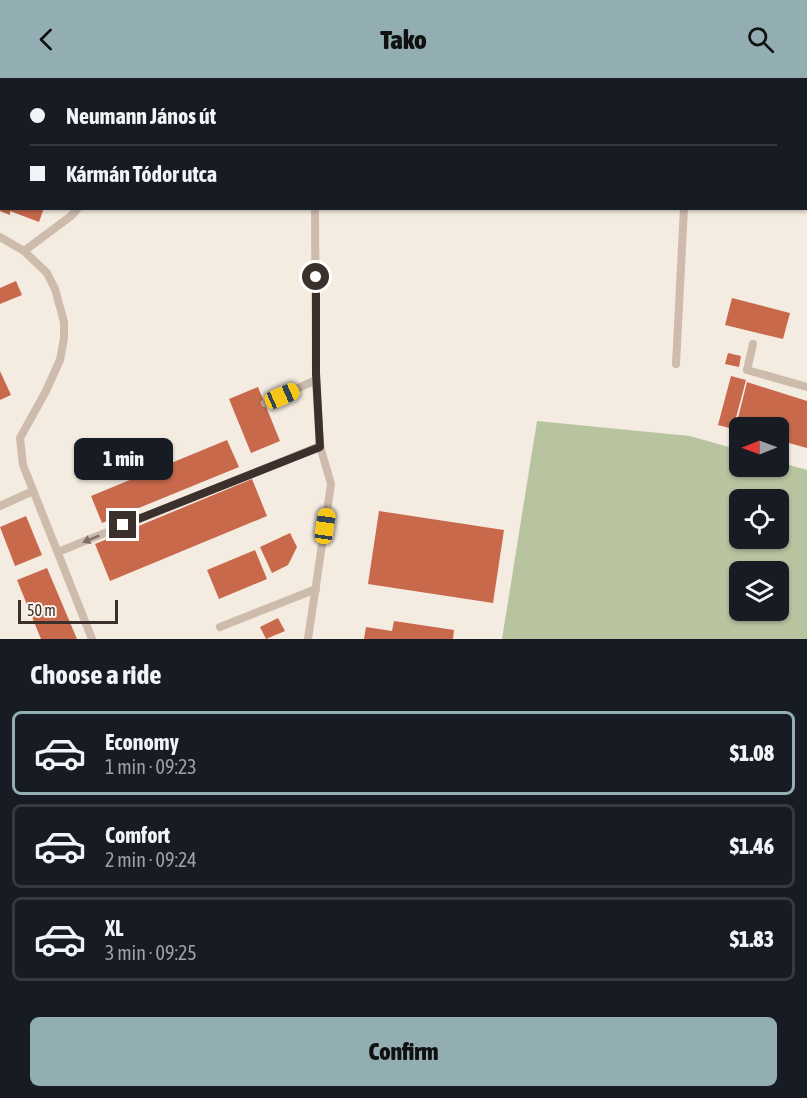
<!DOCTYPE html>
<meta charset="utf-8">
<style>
body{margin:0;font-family:"Asap Condensed",sans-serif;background:#242831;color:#f1f3f6;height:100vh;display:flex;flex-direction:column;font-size:22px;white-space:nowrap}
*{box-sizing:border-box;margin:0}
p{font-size:20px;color:#9ea1a6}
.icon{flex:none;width:33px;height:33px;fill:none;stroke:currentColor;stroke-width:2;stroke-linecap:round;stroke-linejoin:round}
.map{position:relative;height:561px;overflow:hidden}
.side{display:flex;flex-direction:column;background:#171b24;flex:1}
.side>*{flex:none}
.top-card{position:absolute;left:0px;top:0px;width:807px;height:132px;box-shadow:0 2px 4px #0004;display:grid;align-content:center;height:132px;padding:0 30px;background:#171b24}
.needle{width:39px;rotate:269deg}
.buttons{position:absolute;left:729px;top:339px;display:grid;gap:12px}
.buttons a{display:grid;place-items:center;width:60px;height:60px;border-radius:9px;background:#171b24;box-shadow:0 2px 4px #0004;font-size:30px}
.scale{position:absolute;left:18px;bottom:15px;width:100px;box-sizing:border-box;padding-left:6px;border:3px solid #3b302b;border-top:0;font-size:16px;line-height:21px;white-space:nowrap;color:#3b302b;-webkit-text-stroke:4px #fbf5ee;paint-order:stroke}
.end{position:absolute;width:27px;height:27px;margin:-14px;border:8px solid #3b302b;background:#fff;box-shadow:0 0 0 3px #fff}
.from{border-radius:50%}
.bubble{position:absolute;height:42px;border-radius:9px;background:#171b24;box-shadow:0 2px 4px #0004;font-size:20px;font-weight:800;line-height:42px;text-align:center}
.car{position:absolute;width:18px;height:36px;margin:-18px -9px;border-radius:8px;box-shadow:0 0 4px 2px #0007;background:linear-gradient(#f5c518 24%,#345 0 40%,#f5c518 0 76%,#345 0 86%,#f5c518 0)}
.top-card b{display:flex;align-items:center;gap:21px;height:57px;font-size:22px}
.top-card b+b{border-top:2px solid #363941}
.top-card i{width:15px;height:15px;background:#f1f3f6}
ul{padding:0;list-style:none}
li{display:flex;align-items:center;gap:18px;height:84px;margin:0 12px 9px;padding:0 18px;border:3px solid #363941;border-radius:9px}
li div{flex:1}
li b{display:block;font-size:22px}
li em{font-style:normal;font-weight:800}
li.active{border-color:#92aeb2}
li>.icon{width:54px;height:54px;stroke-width:1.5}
h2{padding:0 30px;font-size:27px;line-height:72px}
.action{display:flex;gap:12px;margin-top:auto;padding:12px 30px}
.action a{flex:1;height:69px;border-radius:9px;background:#92aeb2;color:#111;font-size:24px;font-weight:800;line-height:69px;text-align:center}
header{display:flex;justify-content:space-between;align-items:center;height:78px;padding:0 30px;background:#92aeb2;color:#111;font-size:27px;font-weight:800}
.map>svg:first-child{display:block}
.green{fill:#b8c4a0;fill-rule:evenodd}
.building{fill:#c8694b}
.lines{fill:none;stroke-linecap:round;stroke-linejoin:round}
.service{stroke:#cdbbac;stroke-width:8}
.minor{stroke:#cdbbac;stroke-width:15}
.secondary{stroke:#a18a7d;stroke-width:15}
.oneway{fill:#7d6f65}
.route{stroke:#3b302b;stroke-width:8}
</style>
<header><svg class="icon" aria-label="back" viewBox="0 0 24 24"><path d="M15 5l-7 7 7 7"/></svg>Tako<svg class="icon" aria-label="search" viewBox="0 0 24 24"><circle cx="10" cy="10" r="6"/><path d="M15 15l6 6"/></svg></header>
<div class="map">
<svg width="807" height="561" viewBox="0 0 807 561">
<rect width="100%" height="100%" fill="#f4ebe1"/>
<path class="green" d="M537 343 690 358 739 372 740 388H778L779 384 807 392V561H502ZM740 422H778V460H740ZM740 494H778V532H740Z"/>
<g class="building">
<path d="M0 130H44L39 144 10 133V137L0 133Z"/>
<path d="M16 203 22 217 0 226V210Z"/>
<path d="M732 220 790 235 783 261 725 247Z"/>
<path d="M728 275 741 278 739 289 725 286Z"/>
<path d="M0 293 11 317 0 322Z"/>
<path d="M731 298 746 302 733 351 718 347Z"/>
<path d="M747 304 807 323V370L778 362V350L736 348Z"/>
<path d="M258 309 280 363 251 375 229 321Z"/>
<path d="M227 362 239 389 102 445 91 418Z"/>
<path d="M252 401 267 438 110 503 95 466Z"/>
<path d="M379 433 504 452 493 525 368 506Z"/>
<path d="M26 438 42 477 15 488 0 449Z"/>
<path d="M290 455 297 469 288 487 272 495 260 469Z"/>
<path d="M255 472 267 501 219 521 207 492Z"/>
<path d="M47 490 77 561H41L17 502Z"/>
<path d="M278 540 285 553 266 561 260 549Z"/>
<path d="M394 543 454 552 453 561H364L366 549 392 553Z"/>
</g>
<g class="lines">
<g class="service">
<path d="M687 2V0"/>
<path d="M806 83H807"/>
<path d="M806 112H807"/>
<path d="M0 159 24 173 47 195 55 211 64 244V260L60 282 46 313 20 360 23 387 92 561"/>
<path d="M24 173 71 138 78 130"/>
<path d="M753 266 747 292 807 309"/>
<path d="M676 286 684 130"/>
<path d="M265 325 316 302"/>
<path d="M0 428 33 413"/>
<path d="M58 474 320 368"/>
<path d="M220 549 316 511"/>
<path d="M308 561 331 406 320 368 316 302 315 130"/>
</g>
<path class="minor" d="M323 2V0"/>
<g class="secondary">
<path d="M714 0 733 2"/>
<path d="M806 7H807"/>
</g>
</g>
<defs><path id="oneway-solid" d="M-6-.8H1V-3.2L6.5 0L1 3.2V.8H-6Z" transform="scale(1.5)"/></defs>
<use class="oneway" href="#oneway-solid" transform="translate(91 461) rotate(158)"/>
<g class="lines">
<path class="route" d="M123 447 320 369 316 295V199"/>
</g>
</svg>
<div class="buttons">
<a><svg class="needle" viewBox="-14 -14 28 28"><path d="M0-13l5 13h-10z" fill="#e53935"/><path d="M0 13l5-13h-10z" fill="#9ea1a6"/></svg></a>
<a><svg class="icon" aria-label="locate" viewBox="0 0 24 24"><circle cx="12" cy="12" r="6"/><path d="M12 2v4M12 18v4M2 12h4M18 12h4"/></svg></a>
<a><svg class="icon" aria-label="layers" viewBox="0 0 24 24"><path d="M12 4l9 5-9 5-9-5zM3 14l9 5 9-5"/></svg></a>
</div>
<div class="scale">50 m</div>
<i class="end from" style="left:316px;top:199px"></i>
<i class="end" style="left:123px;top:447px"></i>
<div class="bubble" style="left:74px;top:360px;width:99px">1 min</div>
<i class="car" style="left:282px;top:318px;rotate:66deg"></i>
<i class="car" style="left:325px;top:448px;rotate:8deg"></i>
<div class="top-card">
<b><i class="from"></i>Neumann János út</b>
<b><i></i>Kármán Tódor utca</b>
</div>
</div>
<section class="side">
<h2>Choose a ride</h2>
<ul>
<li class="active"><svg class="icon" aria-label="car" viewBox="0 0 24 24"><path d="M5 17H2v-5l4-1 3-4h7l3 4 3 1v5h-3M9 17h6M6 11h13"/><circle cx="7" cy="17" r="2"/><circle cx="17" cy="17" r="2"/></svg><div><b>Economy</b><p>1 min · 09:23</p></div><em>$1.08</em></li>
<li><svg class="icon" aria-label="car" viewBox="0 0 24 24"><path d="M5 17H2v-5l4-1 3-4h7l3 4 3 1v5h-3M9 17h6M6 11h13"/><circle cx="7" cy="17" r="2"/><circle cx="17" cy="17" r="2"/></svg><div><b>Comfort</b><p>2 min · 09:24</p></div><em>$1.46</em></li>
<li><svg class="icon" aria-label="car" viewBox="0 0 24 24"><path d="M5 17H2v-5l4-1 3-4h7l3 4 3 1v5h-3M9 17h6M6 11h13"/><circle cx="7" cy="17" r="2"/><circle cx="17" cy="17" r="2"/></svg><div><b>XL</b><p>3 min · 09:25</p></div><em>$1.83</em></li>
</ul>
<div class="action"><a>Confirm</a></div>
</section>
